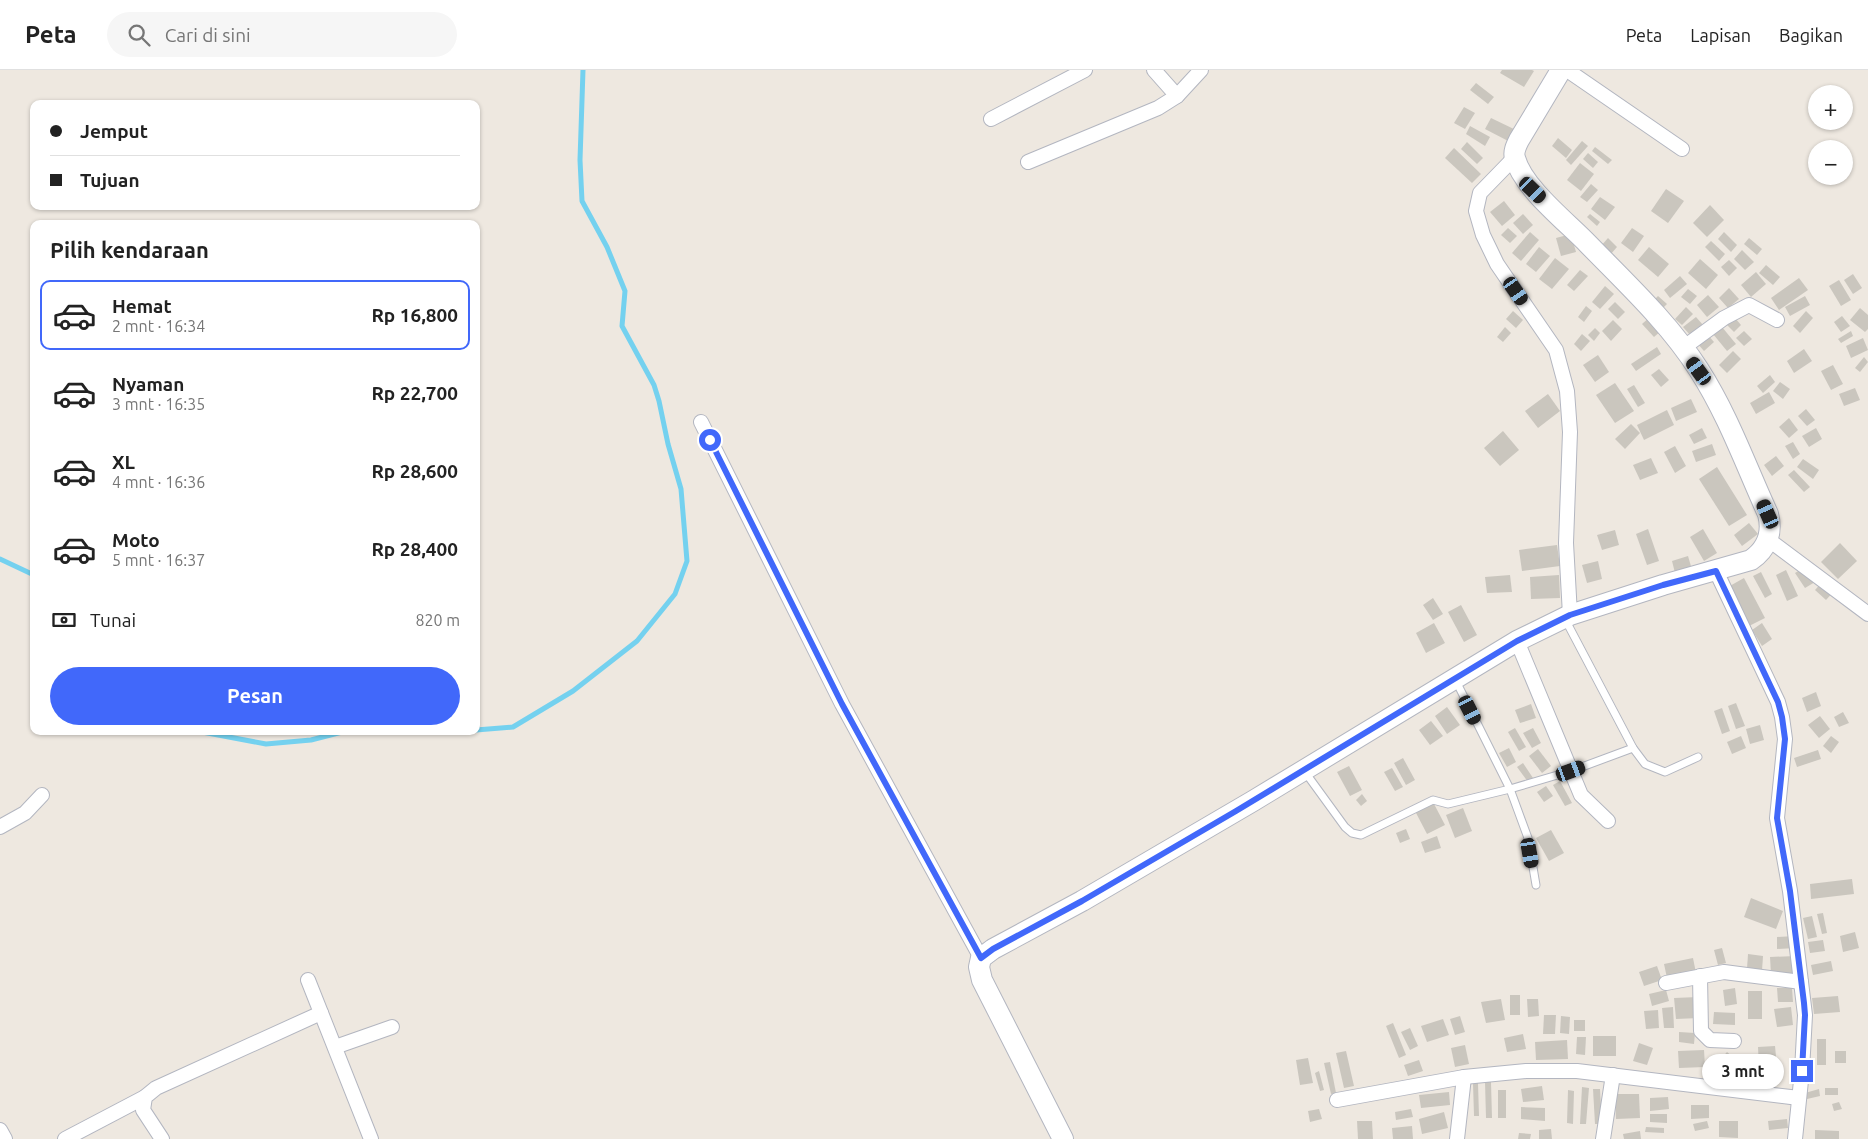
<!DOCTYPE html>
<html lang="id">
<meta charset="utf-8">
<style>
body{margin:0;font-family:Ubuntu,sans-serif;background:#f6f6f6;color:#222;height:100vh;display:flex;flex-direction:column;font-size:19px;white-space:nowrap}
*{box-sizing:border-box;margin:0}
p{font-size:16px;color:#767676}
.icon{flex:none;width:28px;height:28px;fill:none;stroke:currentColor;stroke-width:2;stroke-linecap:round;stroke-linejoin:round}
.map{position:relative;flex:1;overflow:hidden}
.details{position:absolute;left:30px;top:150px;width:450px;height:515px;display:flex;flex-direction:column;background:#fff;border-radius:10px;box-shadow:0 1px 4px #0004}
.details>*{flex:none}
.banner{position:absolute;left:30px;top:30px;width:450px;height:110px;border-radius:10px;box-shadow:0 1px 4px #0004;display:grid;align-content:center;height:110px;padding:0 20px;background:#fff}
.fabs{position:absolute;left:1808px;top:15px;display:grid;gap:10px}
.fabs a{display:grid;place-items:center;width:45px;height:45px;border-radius:50%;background:#fff;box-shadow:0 1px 4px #0004;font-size:25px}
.end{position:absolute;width:22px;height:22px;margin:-11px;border:6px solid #4168fa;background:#fff;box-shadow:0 0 0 2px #fff}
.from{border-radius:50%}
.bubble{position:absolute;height:35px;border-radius:18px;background:#fff;box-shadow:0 1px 4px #0004;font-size:16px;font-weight:700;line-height:35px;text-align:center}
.car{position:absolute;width:15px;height:30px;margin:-15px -8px;border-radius:6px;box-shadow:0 0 4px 1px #0007;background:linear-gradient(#222 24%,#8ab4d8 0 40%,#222 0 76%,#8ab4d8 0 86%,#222 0)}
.banner b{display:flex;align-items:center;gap:18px;height:48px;font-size:19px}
.banner b+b{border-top:1px solid #e0e0e0}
.banner i{width:12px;height:12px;background:#222}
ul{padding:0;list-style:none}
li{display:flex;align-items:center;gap:15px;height:70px;margin:0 10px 8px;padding:0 10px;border:2px solid transparent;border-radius:10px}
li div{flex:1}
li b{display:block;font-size:19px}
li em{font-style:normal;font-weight:700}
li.active{border-color:#4168fa}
li>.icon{width:45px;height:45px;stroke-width:1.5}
h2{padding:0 20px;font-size:22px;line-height:60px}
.pay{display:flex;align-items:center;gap:12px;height:55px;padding:0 20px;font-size:19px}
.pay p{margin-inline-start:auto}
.primary-button{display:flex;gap:10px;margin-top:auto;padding:10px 20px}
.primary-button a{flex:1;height:58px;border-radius:30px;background:#4168fa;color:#fff;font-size:20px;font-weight:700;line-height:58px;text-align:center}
header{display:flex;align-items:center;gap:30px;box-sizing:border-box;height:70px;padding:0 25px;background:#fff;border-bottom:1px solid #e0e0e0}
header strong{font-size:24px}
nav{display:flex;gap:28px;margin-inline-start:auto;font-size:18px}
.search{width:350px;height:45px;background:#f6f6f6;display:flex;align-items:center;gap:12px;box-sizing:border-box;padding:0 18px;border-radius:28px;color:#767676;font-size:19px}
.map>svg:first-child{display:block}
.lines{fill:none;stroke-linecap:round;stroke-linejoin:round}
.stream{stroke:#74d1ef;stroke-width:5}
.building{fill:#cac6be}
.lane-casing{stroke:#b3b6c0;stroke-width:9}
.street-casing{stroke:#b3b6c0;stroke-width:16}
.secondary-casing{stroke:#b3b6c0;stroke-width:22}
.lane{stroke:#fff;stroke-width:7}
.street{stroke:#fff;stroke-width:14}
.secondary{stroke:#fff;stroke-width:20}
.route{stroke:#4168fa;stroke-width:6}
</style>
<header>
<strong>Peta</strong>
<div class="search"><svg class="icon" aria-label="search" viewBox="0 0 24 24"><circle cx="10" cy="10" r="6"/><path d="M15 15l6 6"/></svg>Cari di sini</div>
<nav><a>Peta</a><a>Lapisan</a><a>Bagikan</a></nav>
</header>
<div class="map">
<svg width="1868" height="1069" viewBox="0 0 1868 1069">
<rect width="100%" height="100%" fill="#eee8e0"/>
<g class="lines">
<g class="stream">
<path d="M0 489 34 505"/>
<path d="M476 660 513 657 573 621 637 571 675 524 687 491 681 419 668 374 659 331 654 315 622 256 625 221 607 177 582 131 580 90 583 0"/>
<path d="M197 661 266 674 311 670 346 661"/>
</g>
</g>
<g class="building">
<path d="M1502 0H1532L1534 1 1524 17 1500 3Z"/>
<path d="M1476 13 1494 27 1488 34 1470 20Z"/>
<path d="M1464 37 1475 43 1465 59 1454 53Z"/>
<path d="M1491 48 1518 61 1512 73 1485 59Z"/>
<path d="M1470 56 1490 67 1485 76 1466 64Z"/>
<path d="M1558 68 1572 80 1566 88 1552 76Z"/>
<path d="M1582 71 1588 76 1571 95 1566 90Z"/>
<path d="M1467 72 1483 88 1477 94 1461 79Z"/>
<path d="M1595 77 1612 90 1608 94 1592 81Z"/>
<path d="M1454 78 1481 104 1472 113 1445 88Z"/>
<path d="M1588 83 1598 92 1593 98 1583 89Z"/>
<path d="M1580 93 1594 104 1581 121 1567 110Z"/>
<path d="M1591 114 1598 120 1587 132 1580 127Z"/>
<path d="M1666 119 1684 131 1668 153 1651 141Z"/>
<path d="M1600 127 1615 137 1605 150 1591 139Z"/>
<path d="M1504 131 1515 145 1502 156 1490 142Z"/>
<path d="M1710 135 1724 150 1707 167 1693 153Z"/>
<path d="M1523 144 1533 155 1523 164 1513 153Z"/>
<path d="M1590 144 1600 152 1597 156 1587 147Z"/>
<path d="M1508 158 1517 166 1510 173 1501 165Z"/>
<path d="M1632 158 1644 166 1633 182 1621 173Z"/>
<path d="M1530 162 1539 170 1521 191 1512 183Z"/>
<path d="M1724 162 1737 175 1731 182 1718 169Z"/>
<path d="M1571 164 1576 182 1561 186 1556 168Z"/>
<path d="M1608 168 1617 177 1610 185 1601 176Z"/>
<path d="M1749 168 1762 179 1757 185 1744 174Z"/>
<path d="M1711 171 1725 184 1719 191 1705 177Z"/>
<path d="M1539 177 1550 186 1536 202 1526 194Z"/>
<path d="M1649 177 1669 194 1658 207 1638 190Z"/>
<path d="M1742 180 1754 192 1745 200 1734 189Z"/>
<path d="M1555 188 1569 199 1552 219 1539 209Z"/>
<path d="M1700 189 1718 205 1706 219 1688 203Z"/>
<path d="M1729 190 1737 198 1729 206 1721 197Z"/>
<path d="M1766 195 1780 207 1773 215 1759 203Z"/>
<path d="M1580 200 1588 206 1574 221 1567 215Z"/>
<path d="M1756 202 1766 214 1751 227 1741 215Z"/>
<path d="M1853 204 1862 218 1853 224 1844 210Z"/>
<path d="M1680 206 1687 214 1670 228 1664 220Z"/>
<path d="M1799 208 1808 220 1779 240 1771 228Z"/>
<path d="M1839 210 1851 230 1841 236 1829 216Z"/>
<path d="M1605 216 1614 224 1600 239 1592 232Z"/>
<path d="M1729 218 1739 229 1728 238 1719 228Z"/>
<path d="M1688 219 1697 226 1690 234 1681 227Z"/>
<path d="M1708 225 1719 237 1707 247 1697 235Z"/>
<path d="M1658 226 1667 234 1661 240 1652 232Z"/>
<path d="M1805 226 1810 235 1790 246 1785 237Z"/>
<path d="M1615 232 1625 242 1618 249 1608 239Z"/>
<path d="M1586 236 1592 241 1584 252 1578 247Z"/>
<path d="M1686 237 1693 244 1682 255 1675 249Z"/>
<path d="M1860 238 1868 245V259L1865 262 1850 250Z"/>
<path d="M1513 241 1523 250 1516 258 1506 249Z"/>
<path d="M1806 241 1813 248 1800 263 1793 256Z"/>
<path d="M1842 246 1850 256 1841 262 1834 252Z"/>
<path d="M1650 247 1662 260 1654 267 1642 254Z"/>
<path d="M1696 247 1703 255 1690 265 1683 257Z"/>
<path d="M1735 248 1741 255 1734 262 1727 255Z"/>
<path d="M1613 250 1622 259 1611 271 1602 261Z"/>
<path d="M1505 257 1511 263 1503 272 1497 267Z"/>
<path d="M1722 257 1736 274 1727 281 1713 264Z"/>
<path d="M1595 258 1600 263 1594 271 1588 265Z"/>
<path d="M1744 261 1752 269 1744 276 1736 268Z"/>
<path d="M1851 261 1853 266 1841 273 1838 269Z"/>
<path d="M1582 264 1590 271 1581 281 1574 274Z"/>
<path d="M1707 264 1714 272 1704 281 1697 273Z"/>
<path d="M1863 268 1868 280 1851 288 1846 276Z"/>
<path d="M1657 277 1661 284 1636 301 1631 294Z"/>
<path d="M1804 279 1812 291 1794 303 1787 291Z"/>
<path d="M1733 281 1741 289 1727 303 1719 295Z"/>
<path d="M1598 285 1609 302 1595 312 1583 295Z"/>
<path d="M1864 287 1868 292 1860 302 1855 298Z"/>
<path d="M1833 295 1843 314 1831 320 1821 301Z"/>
<path d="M1659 299 1669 310 1661 317 1651 305Z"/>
<path d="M1770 305 1775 312 1763 323 1757 316Z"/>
<path d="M1780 312 1790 319 1783 329 1773 321Z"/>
<path d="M1615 313 1634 341 1615 353 1596 325Z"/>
<path d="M1634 315 1645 333 1638 337 1627 319Z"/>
<path d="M1855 318 1860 330 1844 336 1839 324Z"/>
<path d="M1769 322 1775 333 1756 344 1750 333Z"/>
<path d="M1548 324 1560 341 1538 358 1525 341Z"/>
<path d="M1691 329 1697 342 1676 351 1671 338Z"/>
<path d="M1806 339 1815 350 1807 356 1798 346Z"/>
<path d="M1667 340 1674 355 1644 370 1637 355Z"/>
<path d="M1789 348 1798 360 1789 368 1779 357Z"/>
<path d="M1631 354 1640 363 1625 379 1615 369Z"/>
<path d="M1702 358 1707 368 1694 374 1689 365Z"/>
<path d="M1816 358 1822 369 1809 377 1802 366Z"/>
<path d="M1503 361 1519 380 1500 396 1484 378Z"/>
<path d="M1793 372 1800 384 1793 389 1785 376Z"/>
<path d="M1712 374 1716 385 1696 392 1692 381Z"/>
<path d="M1675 376 1686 396 1675 403 1664 382Z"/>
<path d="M1776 386 1784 396 1772 406 1764 395Z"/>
<path d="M1651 388 1658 403 1640 410 1633 395Z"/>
<path d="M1803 389 1819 400 1813 409 1797 397Z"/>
<path d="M1717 397 1747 445 1729 456 1699 409Z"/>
<path d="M1794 400 1810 417 1804 422 1788 405Z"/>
<path d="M1749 453 1758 464 1742 476 1734 465Z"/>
<path d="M1648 459 1659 491 1647 495 1636 464Z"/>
<path d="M1703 459 1717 483 1704 491 1690 467Z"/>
<path d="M1615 460 1619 475 1602 480 1597 465Z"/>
<path d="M1840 473 1857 491 1838 509 1821 492Z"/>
<path d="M1557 475 1560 496 1522 501 1519 480Z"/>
<path d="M1688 486 1693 503 1676 507 1672 491Z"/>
<path d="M1598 491 1602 509 1587 513 1582 495Z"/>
<path d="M1805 497 1815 512 1805 518 1795 503Z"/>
<path d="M1786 500 1798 526 1787 531 1776 505Z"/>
<path d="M1761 502 1772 524 1765 528 1753 506Z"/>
<path d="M1510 505 1512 522 1487 523 1485 507Z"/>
<path d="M1559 505 1560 528 1531 529 1530 507Z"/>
<path d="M1744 508 1765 548 1749 556 1728 517Z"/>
<path d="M1824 510 1835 520 1826 530 1815 520Z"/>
<path d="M1433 528 1443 544 1433 550 1423 535Z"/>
<path d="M1461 535 1477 565 1464 572 1448 542Z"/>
<path d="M1434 553 1445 573 1426 583 1416 563Z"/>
<path d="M1762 553 1772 569 1762 576 1752 560Z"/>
<path d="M1816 622 1821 636 1807 642 1802 628Z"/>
<path d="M1736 633 1745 656 1736 659 1728 636Z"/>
<path d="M1531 634 1536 648 1520 653 1515 640Z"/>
<path d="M1447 637 1460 655 1447 664 1435 646Z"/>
<path d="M1722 638 1730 661 1722 664 1714 641Z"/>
<path d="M1843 642 1849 653 1839 657 1834 647Z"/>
<path d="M1820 646 1830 659 1819 668 1808 655Z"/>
<path d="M1431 651 1443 666 1430 675 1419 660Z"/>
<path d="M1760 655 1764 670 1750 674 1746 659Z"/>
<path d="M1515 658 1526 677 1519 681 1508 662Z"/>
<path d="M1533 658 1541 673 1532 678 1523 663Z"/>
<path d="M1741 666 1746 678 1732 684 1727 672Z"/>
<path d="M1831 666 1839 672 1831 683 1823 676Z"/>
<path d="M1509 678 1516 692 1507 697 1499 683Z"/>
<path d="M1538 679 1551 696 1542 703 1529 686Z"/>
<path d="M1818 680 1821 689 1797 697 1794 688Z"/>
<path d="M1403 688 1415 710 1406 715 1394 693Z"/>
<path d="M1523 693 1533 708 1528 712 1517 697Z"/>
<path d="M1349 696 1362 720 1350 726 1337 702Z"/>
<path d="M1392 698 1403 717 1395 721 1384 702Z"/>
<path d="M1560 711 1572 733 1565 736 1553 715Z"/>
<path d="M1546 716 1553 726 1544 732 1537 722Z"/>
<path d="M1362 724 1367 731 1361 736 1356 730Z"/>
<path d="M1433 732 1445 755 1427 764 1415 741Z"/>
<path d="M1463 738 1472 761 1455 768 1446 745Z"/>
<path d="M1406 759 1410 769 1400 773 1396 763Z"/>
<path d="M1551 760 1564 783 1549 791 1536 768Z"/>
<path d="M1437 766 1441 778 1425 783 1421 772Z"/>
<path d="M1852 809 1854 824 1811 829 1810 814Z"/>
<path d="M1751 828 1783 841 1776 859 1744 847Z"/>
<path d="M1823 843 1827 863 1822 864 1817 844Z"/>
<path d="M1812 846 1817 867 1808 869 1803 848Z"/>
<path d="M1855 862 1859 878 1843 882 1840 866Z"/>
<path d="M1795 866 1796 878 1777 879V867Z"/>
<path d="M1823 870 1825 881 1810 883 1808 872Z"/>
<path d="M1722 878 1726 893 1718 895 1714 880Z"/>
<path d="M1748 884 1763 886 1762 901 1747 899Z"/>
<path d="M1796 886V904H1771L1770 887Z"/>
<path d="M1693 888 1696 903 1667 908 1664 894Z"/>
<path d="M1831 891 1833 901 1813 905 1811 895Z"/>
<path d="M1657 896 1662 910 1644 916 1639 902Z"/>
<path d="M1735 918 1737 934 1725 936 1723 920Z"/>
<path d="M1777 918H1792L1793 932H1778Z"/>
<path d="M1666 920 1669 931 1652 936 1649 924Z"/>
<rect x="1748" y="921" width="14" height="28"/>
<rect x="1510" y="925" width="10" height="20"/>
<path d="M1838 926 1840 942 1814 944 1812 928Z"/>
<path d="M1698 927 1699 948 1676 949 1674 928Z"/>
<path d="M1501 929 1505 950 1486 953 1481 932Z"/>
<path d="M1527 929H1538L1539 946 1528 947Z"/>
<path d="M1673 937 1674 958H1664L1662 938Z"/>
<path d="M1791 937 1793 955 1777 957 1774 939Z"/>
<path d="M1658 940 1659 958 1646 959 1644 941Z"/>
<path d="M1714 942 1735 943V955L1713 954Z"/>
<path d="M1544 945H1556L1555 964H1543Z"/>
<path d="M1460 946 1465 962 1455 965 1450 949Z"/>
<path d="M1561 946 1570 947 1569 964 1560 963Z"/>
<path d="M1443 949 1449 965 1427 972 1421 956Z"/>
<rect x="1574" y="950" width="11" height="11"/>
<path d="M1393 953 1406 985 1399 988 1386 956Z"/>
<path d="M1410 958 1418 976 1410 980 1401 962Z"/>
<path d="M1679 962 1695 963 1694 974 1679 972Z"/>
<path d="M1523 964 1526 979 1507 982 1504 968Z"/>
<rect x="1593" y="966" width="23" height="20"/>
<path d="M1577 967H1586L1585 985 1576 984Z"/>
<rect x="1817" y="969" width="9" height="26"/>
<path d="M1567 970 1568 989 1536 990 1535 972Z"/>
<path d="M1639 973 1653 978 1647 995 1633 991Z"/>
<path d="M1465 975 1469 994 1455 997 1451 978Z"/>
<path d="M1775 976 1777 997 1759 998 1758 977Z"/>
<path d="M1704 980 1705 997 1679 998 1678 981Z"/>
<path d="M1346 981 1354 1016 1344 1018 1336 983Z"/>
<rect x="1835" y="981" width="11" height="12"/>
<path d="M1727 982 1741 994 1733 1003 1719 991Z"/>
<path d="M1308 988 1313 1013 1300 1015 1296 990Z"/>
<path d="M1419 990 1423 1001 1408 1006 1404 995Z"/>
<path d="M1330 992 1336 1023 1331 1024 1324 993Z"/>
<path d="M1319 1001 1324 1020 1320 1021 1315 1003Z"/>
<path d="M1485 1012H1491L1492 1048H1486Z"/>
<path d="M1473 1013H1478L1479 1046H1474Z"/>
<path d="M1542 1016 1544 1030 1523 1032 1521 1019Z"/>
<path d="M1582 1017 1589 1018 1586 1054H1580Z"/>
<rect x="1825" y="1018" width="13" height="7"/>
<path d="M1593 1019H1600L1602 1054H1595Z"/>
<path d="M1819 1019 1820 1026 1807 1029 1805 1023Z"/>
<rect x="1498" y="1020" width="8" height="28"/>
<path d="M1568 1020 1574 1021 1573 1054 1567 1053Z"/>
<path d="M1449 1022 1450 1035 1421 1038 1419 1025Z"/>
<path d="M1615 1024H1639L1640 1048 1616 1049Z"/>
<path d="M1668 1027 1669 1039 1650 1041V1028Z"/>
<path d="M1839 1032 1842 1039 1834 1041 1832 1034Z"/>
<path d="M1691 1035H1709V1048L1691 1049Z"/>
<path d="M1521 1037 1545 1038V1051L1521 1049Z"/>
<path d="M1319 1039 1322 1049 1310 1052 1308 1041Z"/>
<path d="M1411 1039 1413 1047 1396 1050 1395 1042Z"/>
<path d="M1444 1042 1448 1058 1422 1064 1419 1049Z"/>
<path d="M1650 1044H1667V1053L1650 1052Z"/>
<path d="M1787 1049 1788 1058 1769 1060 1768 1051Z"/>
<path d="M1357 1051H1372L1373 1069H1358Z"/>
<path d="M1707 1051 1709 1058 1695 1061 1693 1054Z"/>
<path d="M1719 1051H1738V1068L1719 1067Z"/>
<path d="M1412 1056 1413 1069H1393L1392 1058Z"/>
<path d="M1646 1057 1664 1058V1063L1645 1062Z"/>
<path d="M1551 1059 1552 1069H1539V1060Z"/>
<path d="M1815 1060 1839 1061V1069H1815Z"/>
<path d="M1640 1061 1641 1069H1624L1623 1064Z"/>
<path d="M1519 1063 1531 1064 1530 1069H1518Z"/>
</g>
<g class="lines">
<g class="lane-casing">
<g id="lane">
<path d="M1565 549 1633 678 1645 694 1665 702 1698 687"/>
<path d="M1456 611 1510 719 1528 768 1536 815"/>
<path d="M1305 702 1345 757 1352 763 1361 765 1433 730 1448 734 1510 719 1571 701 1633 678"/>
</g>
</g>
<g class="street-casing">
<g id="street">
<path d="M1154 0 1177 26"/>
<path d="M1567 0 1682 79"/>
<path d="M991 49 1085 0"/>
<path d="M1515 87 1480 123 1476 141 1483 165 1497 194 1556 280 1567 321 1570 362 1566 473 1570 545"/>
<path d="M1028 92 1158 38 1177 26 1201 0"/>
<path d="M1683 278 1724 248 1749 235 1777 250"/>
<path d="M701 352 842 634 981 888"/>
<path d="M1769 470 1868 544"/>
<path d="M1716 501 1778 632 1782 647 1785 669 1777 748 1790 821 1805 945 1802 1001 1795 1069"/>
<path d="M1517 571 1581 725 1608 751"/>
<path d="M0 757 25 743 42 725"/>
<path d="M1700 906 1701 961 1710 970 1734 971"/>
<path d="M308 910 371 1069"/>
<path d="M1666 913 1724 902 1801 912"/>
<path d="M335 977 392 957"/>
<path d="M1337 1030 1464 1007 1526 1001H1577L1799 1028"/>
<path d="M0 1060 5 1069"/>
<path d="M65 1069 145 1027"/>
<path d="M162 1069 143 1040 145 1027 156 1018 321 943"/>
<path d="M1457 1069 1464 1007"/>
<path d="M1603 1069 1613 1005"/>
</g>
</g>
<g class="secondary-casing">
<path id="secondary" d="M1063 1069 982 910 979 897 981 888 993 879 1082 831 1253 731 1517 571 1570 545 1663 515 1751 490C1767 479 1773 463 1768 444 1746 396 1728 345 1699 300 1669 253 1627 214 1588 174 1567 152 1523 118 1515 88 1513 82 1516 76 1519 70L1561 0"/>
</g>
<use href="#lane" class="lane"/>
<use href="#street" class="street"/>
<use href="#secondary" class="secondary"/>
</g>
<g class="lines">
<path class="route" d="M710 370 842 634 981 888 993 879 1082 831 1236 741 1517 571 1570 545 1663 515 1716 501 1778 632 1782 647 1785 669 1777 748 1790 821 1804 933 1805 945 1802 1001"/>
</g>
</svg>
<div class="fabs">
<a>+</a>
<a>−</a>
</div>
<i class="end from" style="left:710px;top:370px"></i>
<i class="end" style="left:1802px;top:1001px"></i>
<div class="bubble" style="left:1702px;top:984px;width:82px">3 mnt</div>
<i class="car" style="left:1533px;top:120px;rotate:134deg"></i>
<i class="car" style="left:1516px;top:221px;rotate:145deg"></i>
<i class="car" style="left:1699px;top:301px;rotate:324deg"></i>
<i class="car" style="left:1768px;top:444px;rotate:336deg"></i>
<i class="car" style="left:1470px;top:640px;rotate:153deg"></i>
<i class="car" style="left:1571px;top:701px;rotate:70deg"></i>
<i class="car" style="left:1530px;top:783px;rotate:170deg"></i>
<div class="banner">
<b><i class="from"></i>Jemput</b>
<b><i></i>Tujuan</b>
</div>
<section class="details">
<h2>Pilih kendaraan</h2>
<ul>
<li class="active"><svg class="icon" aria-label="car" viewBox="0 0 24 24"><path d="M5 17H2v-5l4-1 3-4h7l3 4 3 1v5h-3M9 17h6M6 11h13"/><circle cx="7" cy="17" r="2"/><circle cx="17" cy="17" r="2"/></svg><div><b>Hemat</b><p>2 mnt · 16:34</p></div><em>Rp 16,800</em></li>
<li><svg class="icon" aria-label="car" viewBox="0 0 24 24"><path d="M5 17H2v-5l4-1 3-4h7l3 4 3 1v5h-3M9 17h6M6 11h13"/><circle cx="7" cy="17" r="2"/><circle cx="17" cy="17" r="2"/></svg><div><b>Nyaman</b><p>3 mnt · 16:35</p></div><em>Rp 22,700</em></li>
<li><svg class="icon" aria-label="car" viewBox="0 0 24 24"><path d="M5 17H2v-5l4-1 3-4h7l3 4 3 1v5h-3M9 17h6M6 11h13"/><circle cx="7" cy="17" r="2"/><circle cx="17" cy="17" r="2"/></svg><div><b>XL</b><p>4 mnt · 16:36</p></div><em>Rp 28,600</em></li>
<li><svg class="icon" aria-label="car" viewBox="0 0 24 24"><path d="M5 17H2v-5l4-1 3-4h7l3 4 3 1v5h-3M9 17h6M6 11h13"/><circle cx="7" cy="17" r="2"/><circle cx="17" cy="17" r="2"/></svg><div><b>Moto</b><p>5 mnt · 16:37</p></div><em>Rp 28,400</em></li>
</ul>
<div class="pay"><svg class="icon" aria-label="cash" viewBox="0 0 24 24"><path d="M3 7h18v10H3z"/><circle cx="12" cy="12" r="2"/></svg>Tunai<p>820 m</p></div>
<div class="primary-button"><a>Pesan</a></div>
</section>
</div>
